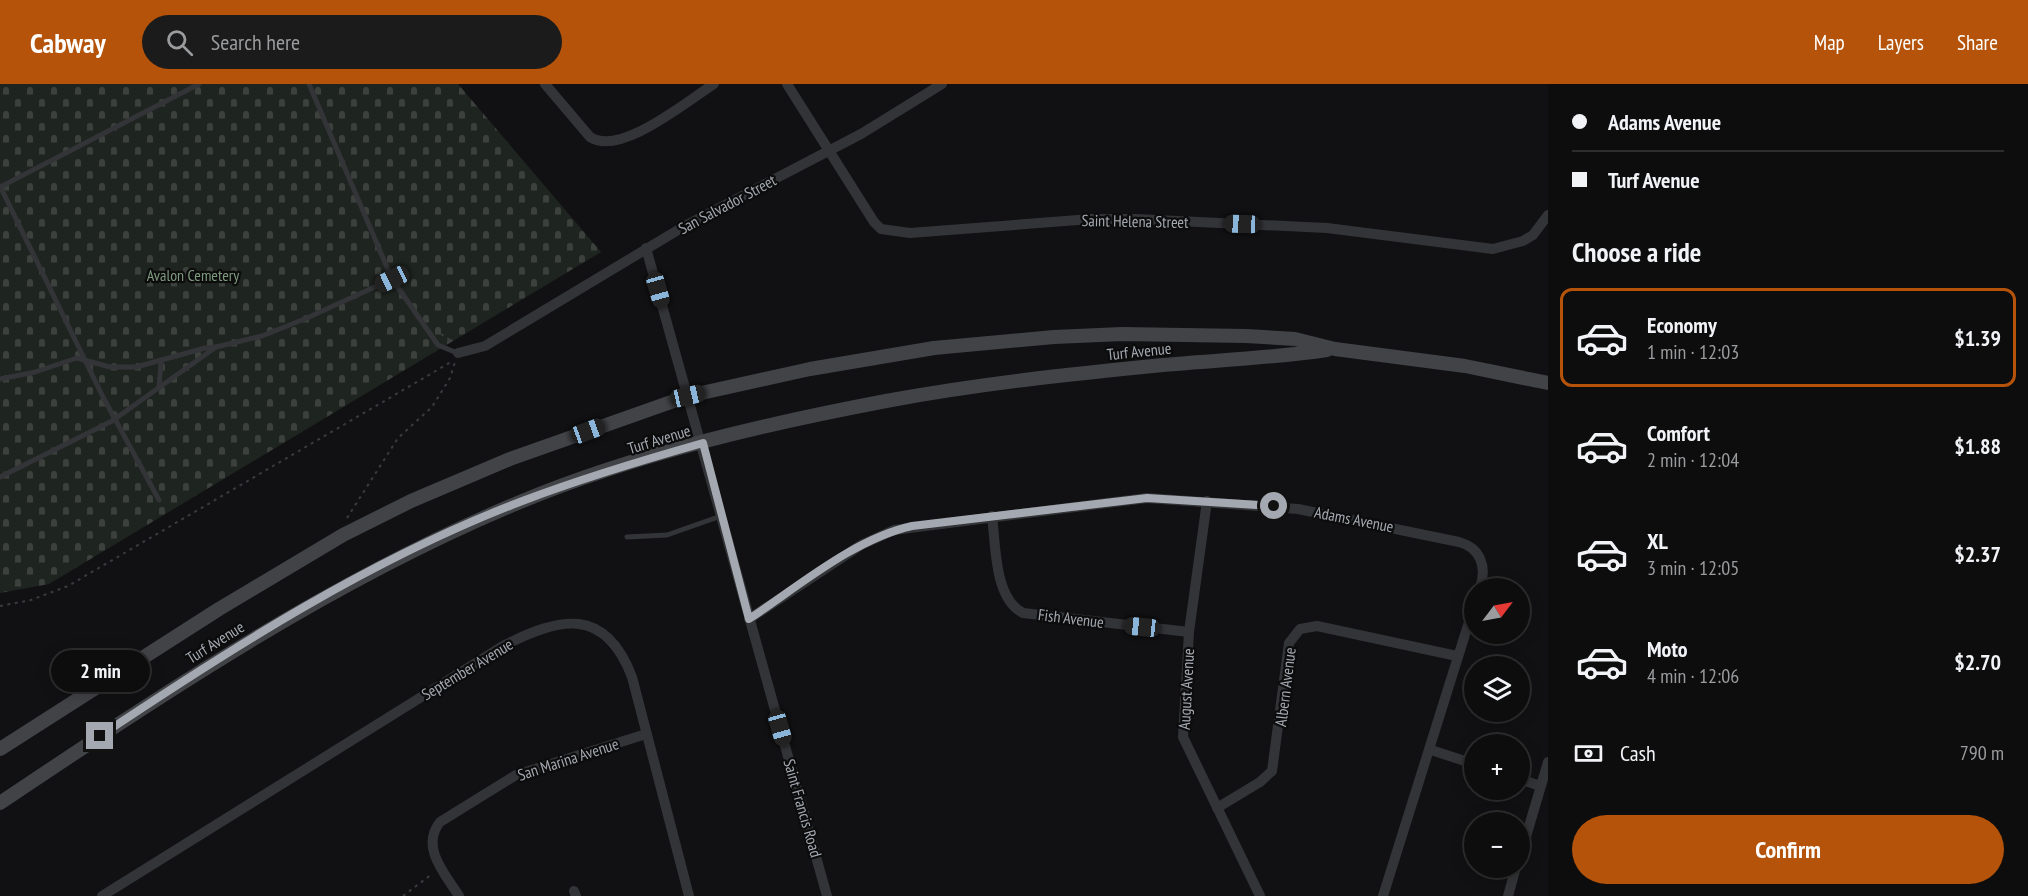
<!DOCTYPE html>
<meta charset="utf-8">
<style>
body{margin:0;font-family:"PT Sans Narrow",sans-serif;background:#1b1b1c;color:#f1f3f6;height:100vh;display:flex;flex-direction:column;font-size:22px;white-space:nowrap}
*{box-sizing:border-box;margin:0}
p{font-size:20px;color:#9a9c9e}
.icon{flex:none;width:33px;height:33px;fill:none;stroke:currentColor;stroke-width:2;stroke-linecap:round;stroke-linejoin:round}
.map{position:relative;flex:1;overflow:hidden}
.drawer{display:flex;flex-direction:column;background:#0d0d0e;width:480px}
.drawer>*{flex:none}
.banner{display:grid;align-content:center;height:132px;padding:0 24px;background:#0d0d0e}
.needle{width:39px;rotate:58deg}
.tools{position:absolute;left:1464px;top:494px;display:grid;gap:12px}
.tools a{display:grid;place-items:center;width:66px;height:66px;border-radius:50%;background:#0d0d0e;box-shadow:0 3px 15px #0003,0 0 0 2px #2d2d2e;font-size:30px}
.end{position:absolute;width:27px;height:27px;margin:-14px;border:8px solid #a4a9b1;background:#111;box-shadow:0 0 0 3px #111}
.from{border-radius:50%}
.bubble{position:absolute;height:42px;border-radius:21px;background:#0d0d0e;box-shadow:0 3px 15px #0003,0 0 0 2px #2d2d2e;font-size:20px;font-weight:800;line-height:42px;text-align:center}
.car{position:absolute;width:18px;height:36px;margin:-18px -9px;border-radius:8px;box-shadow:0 0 4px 2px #0007;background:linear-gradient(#222 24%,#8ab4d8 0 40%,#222 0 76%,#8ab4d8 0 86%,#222 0)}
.banner b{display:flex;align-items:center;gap:21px;height:57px;font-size:22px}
.banner b+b{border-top:2px solid #2d2d2e}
.banner i{width:15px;height:15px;background:#f1f3f6}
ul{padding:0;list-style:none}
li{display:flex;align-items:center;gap:18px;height:99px;margin:0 12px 9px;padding:0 12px;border:3px solid transparent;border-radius:12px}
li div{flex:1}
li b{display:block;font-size:22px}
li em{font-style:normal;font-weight:800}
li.active{border-color:#b45309}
li>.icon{width:54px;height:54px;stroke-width:1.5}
h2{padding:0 24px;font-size:27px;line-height:72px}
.pay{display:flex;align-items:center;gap:15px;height:66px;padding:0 24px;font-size:22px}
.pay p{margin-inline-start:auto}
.primary-button{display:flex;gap:12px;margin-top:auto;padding:12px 24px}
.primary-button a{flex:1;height:69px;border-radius:36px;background:#b45309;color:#fff;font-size:24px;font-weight:800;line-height:69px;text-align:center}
header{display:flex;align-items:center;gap:36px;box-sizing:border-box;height:84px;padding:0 30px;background:#b45309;color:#fff}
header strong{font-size:28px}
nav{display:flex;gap:33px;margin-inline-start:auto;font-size:21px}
.search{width:420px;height:54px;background:#1b1b1c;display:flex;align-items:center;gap:15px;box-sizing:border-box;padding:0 21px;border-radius:33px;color:#9a9c9e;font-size:22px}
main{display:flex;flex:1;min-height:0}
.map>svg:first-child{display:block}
.cemetery{fill:url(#cemetery-stones)}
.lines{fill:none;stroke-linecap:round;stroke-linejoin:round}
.path{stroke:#393b3e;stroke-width:2;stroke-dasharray:3 4.5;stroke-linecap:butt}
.lane{stroke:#333437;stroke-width:5}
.street{stroke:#333437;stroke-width:10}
.secondary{stroke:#414347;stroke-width:14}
.route{stroke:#a4a9b1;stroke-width:8}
.labels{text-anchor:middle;stroke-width:4.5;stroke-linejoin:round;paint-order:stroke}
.street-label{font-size:16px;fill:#a4a9b1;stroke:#0c0c0d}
.park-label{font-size:16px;fill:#7e9a7e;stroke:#0c0c0d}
</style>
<header>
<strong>Cabway</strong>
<div class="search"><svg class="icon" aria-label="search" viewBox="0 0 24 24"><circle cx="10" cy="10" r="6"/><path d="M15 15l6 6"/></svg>Search here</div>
<nav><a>Map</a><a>Layers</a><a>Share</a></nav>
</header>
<main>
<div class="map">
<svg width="1548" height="812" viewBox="0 0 1548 812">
<defs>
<pattern id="cemetery-stones" width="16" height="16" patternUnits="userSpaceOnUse" patternTransform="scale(1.5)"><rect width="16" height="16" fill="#1e241f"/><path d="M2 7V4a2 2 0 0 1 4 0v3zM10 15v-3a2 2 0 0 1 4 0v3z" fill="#3c413d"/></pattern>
</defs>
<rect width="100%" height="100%" fill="#111113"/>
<path class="cemetery" d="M0 0H458L601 168 49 500 0 509Z"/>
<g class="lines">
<g class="path">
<path d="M441 250 453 258"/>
<path d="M347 434 398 354 432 323 450 294 455 278"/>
<path d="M0 522 31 516 68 502 451 278"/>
<path d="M403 812 432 790"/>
</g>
<g class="lane">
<path d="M309 0 392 195 438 261 457 269"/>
<path d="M0 102 103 313 159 416"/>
<path d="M0 103 199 0"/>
<path d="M0 295 35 288 77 274 110 283H136L205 264 216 263"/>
<path d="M159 303 161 278"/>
<path d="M0 393 112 337 216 263 262 252 307 234 392 195"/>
<path d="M627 453 667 451 721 432"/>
</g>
<g class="street">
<path d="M545 0 590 53C620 73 687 17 714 0"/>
<path d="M787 0 874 138 881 145 910 149 1091 135H1136L1327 144 1493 165 1523 157 1533 151 1548 131"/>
<path d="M646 164 827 812"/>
<path d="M458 269 485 262 683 143 861 50 942 0"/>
<path d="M1207 417 1189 548 1183 653 1260 812"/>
<path d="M992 432C996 462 994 514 1023 529L1189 548"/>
<path d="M749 535 861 461 894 446 1147 414 1298 425 1459 458C1481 464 1487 483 1480 504"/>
<path d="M1431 666 1474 680"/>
<path d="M1520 695 1540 702"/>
<path d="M1217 724 1260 698 1272 687 1289 559 1300 545 1317 542 1457 572"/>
<path d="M1520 773 1548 678"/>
<path d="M574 807 576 812"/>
<path d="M102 812 503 562C560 533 605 522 632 593L689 812"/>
<path d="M459 812C445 790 420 763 440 738L516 691 646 650"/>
<path d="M1383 812 1474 522"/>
<path d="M1508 812 1516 783"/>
</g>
<g class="secondary">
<path d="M0 665 219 525 343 451 411 417 510 375 688 312 810 285 934 264 1054 253 1122 250 1246 252 1295 255 1335 265 1465 282 1548 299"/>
<path d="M0 719C167 607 334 495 520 418 635 370 765 340 886 317 977 300 1071 290 1163 281 1218 276 1273 274 1327 266"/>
</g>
</g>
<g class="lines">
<path class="route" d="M100 652C233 563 374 473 525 416 583 394 643 376 703 359L749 535C799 502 854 455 912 442L1147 414 1274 422"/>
</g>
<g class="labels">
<g class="street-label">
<text transform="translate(727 120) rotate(-28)" y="6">San Salvador Street</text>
<text transform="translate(1135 137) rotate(1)" y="6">Saint Helena Street</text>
<text transform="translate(1139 267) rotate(-6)" y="6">Turf Avenue</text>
<text transform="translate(659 355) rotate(-17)" y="6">Turf Avenue</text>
<text transform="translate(1354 435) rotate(11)" y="6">Adams Avenue</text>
<text transform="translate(1071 534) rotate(7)" y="6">Fish Avenue</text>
<text transform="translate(215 558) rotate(-32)" y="6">Turf Avenue</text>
<text transform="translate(467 585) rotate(-31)" y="6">September Avenue</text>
<text transform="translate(1285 603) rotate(-83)" y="6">Albern Avenue</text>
<text transform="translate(1186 605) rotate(-87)" y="6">August Avenue</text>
<text transform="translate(568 675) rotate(-18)" y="6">San Marina Avenue</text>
<text transform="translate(803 724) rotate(74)" y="6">Saint Francis Road</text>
</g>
<g class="park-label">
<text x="193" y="197">Avalon Cemetery</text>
</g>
</g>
</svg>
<div class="tools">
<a><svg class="needle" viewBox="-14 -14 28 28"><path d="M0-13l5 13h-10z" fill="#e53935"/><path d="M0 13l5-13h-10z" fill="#9a9c9e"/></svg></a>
<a><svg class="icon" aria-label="layers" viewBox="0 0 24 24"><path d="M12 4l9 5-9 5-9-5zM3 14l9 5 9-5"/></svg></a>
<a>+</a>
<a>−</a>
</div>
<i class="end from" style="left:1274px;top:422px"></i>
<i class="end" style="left:100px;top:652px"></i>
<div class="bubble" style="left:51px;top:566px;width:99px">2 min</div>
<i class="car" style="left:1242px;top:140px;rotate:272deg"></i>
<i class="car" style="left:392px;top:195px;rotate:245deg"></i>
<i class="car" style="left:658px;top:206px;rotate:164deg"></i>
<i class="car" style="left:688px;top:312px;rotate:77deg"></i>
<i class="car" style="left:588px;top:347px;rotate:70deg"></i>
<i class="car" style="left:1142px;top:543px;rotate:276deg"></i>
<i class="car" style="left:780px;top:644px;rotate:164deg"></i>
</div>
<section class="drawer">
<div class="banner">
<b><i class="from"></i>Adams Avenue</b>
<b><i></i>Turf Avenue</b>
</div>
<h2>Choose a ride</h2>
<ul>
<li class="active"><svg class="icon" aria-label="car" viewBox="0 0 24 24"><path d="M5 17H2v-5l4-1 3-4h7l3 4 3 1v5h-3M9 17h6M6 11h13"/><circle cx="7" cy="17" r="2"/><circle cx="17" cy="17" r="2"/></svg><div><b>Economy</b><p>1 min · 12:03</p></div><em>$1.39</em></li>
<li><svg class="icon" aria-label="car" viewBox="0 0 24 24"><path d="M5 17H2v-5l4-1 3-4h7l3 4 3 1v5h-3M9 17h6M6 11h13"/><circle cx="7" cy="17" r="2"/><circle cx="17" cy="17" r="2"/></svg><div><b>Comfort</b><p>2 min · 12:04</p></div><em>$1.88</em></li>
<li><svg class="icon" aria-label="car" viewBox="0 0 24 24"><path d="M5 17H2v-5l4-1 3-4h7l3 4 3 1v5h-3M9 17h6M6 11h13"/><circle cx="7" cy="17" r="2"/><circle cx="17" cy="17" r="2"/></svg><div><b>XL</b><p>3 min · 12:05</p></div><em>$2.37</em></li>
<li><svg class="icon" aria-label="car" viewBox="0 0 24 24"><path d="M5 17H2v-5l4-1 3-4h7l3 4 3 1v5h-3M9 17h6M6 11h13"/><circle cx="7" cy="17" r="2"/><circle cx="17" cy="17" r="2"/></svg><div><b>Moto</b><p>4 min · 12:06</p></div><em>$2.70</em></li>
</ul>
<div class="pay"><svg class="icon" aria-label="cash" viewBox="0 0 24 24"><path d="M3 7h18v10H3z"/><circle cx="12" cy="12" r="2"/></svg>Cash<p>790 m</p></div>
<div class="primary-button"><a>Confirm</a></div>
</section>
</main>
